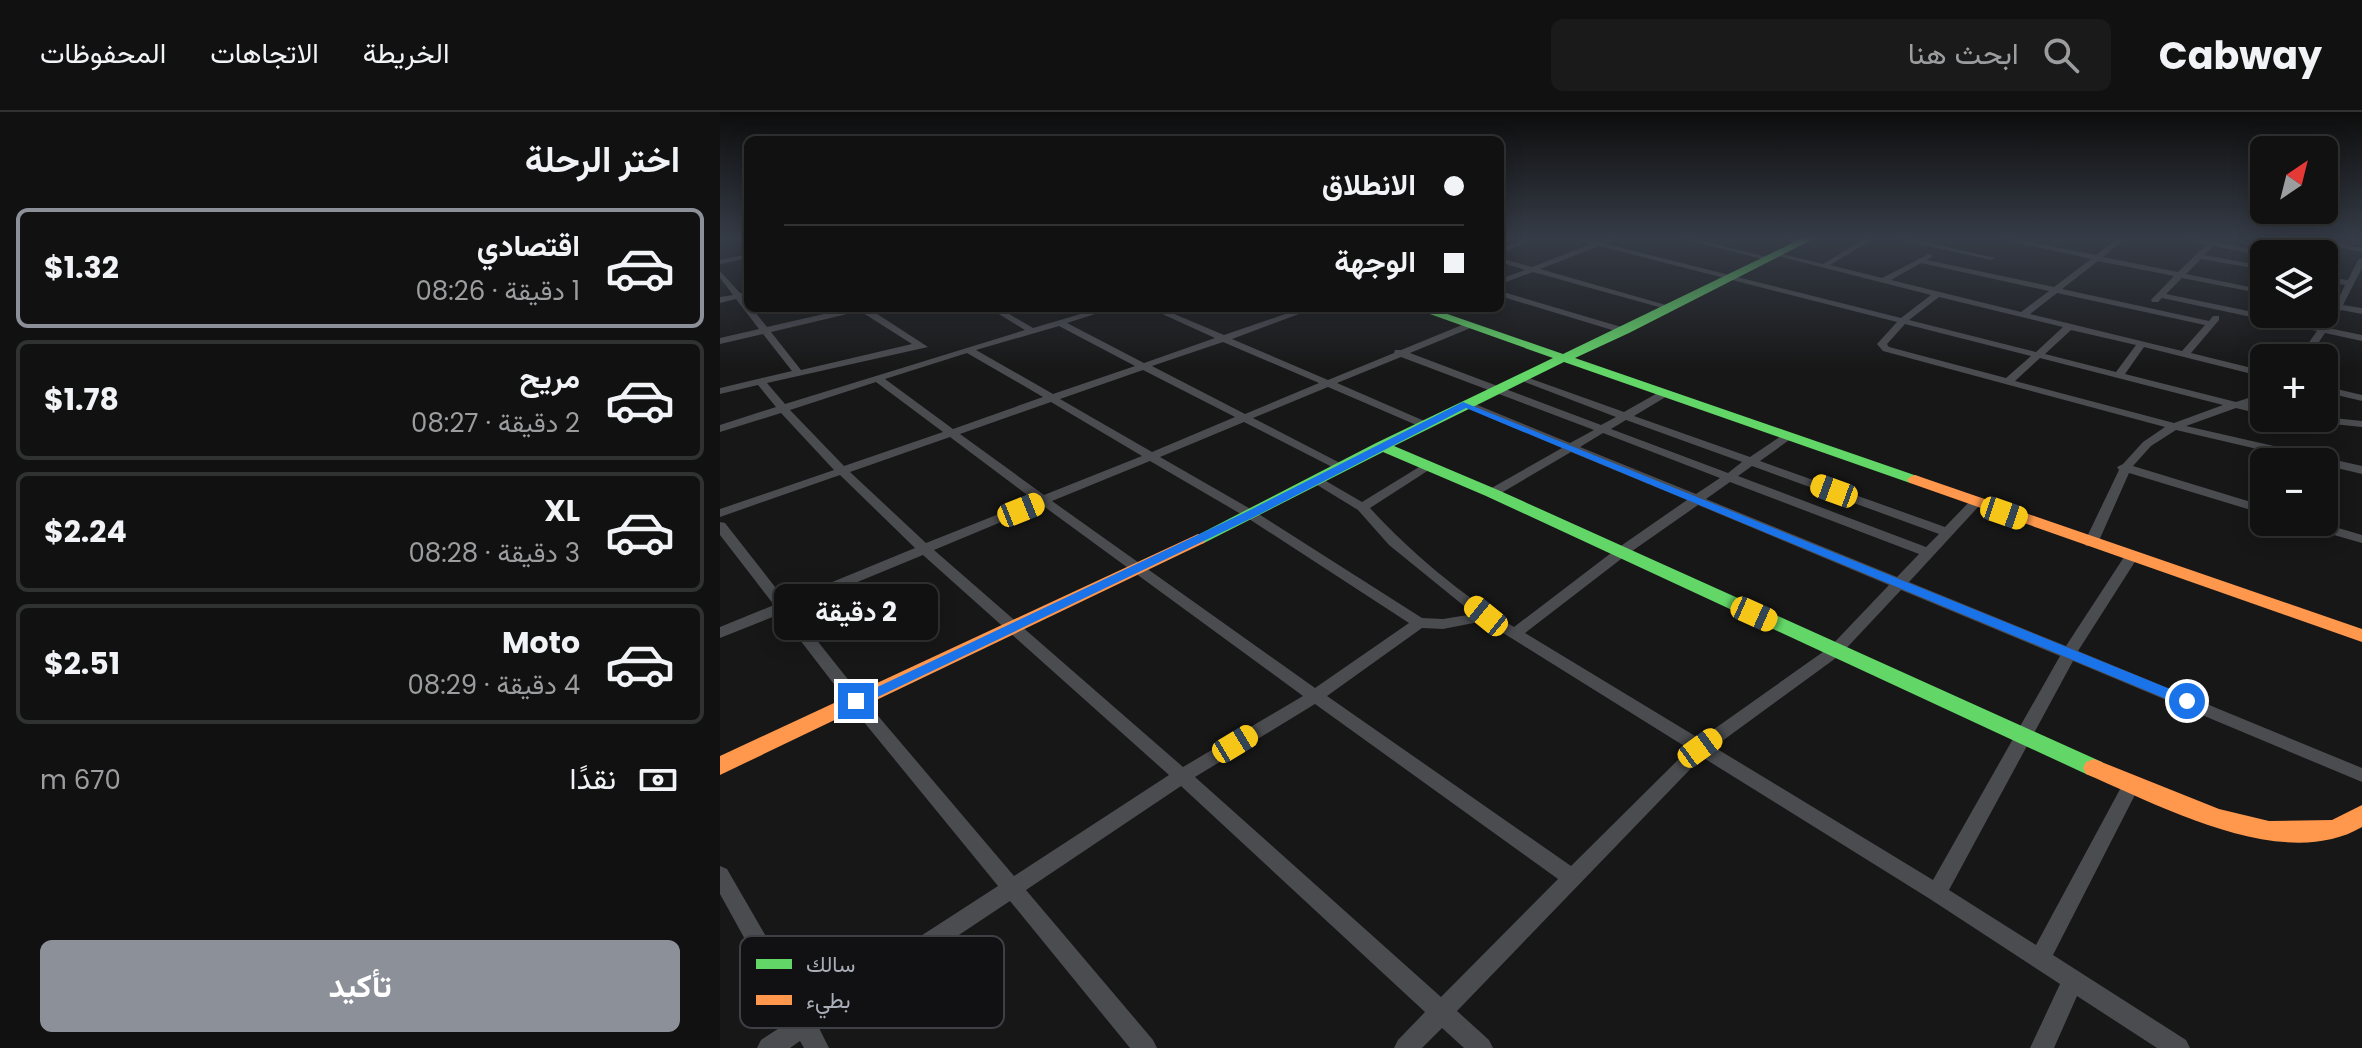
<!DOCTYPE html>
<html lang="ar">
<meta charset="utf-8">
<style>
body{margin:0;font-family:Poppins,Vazirmatn,sans-serif;background:#1a1a1a;color:#f1f3f6;direction:rtl;height:100vh;display:flex;flex-direction:column;font-size:30px;white-space:nowrap}
*{box-sizing:border-box;margin:0}
p{font-size:26px;color:#9c9d9f}
.icon{flex:none;width:44px;height:44px;fill:none;stroke:currentColor;stroke-width:2;stroke-linecap:round;stroke-linejoin:round}
.map{position:relative;flex:1;overflow:hidden;direction:ltr}
.drawer{display:flex;flex-direction:column;background:#111;width:720px}
.drawer>*{flex:none}
.guide{position:absolute;left:24px;top:24px;width:760px;height:176px;border-radius:12px;box-shadow:0 4px 20px #0003,0 0 0 2px #303131;direction:rtl;display:grid;align-content:center;height:176px;padding:0 40px;background:#111}
.needle{width:52px;rotate:35deg}
.fabs{position:absolute;left:1530px;top:24px;display:grid;gap:16px}
.fabs a{display:grid;place-items:center;width:88px;height:88px;border-radius:12px;background:#111;box-shadow:0 4px 20px #0003,0 0 0 2px #303131;font-size:40px}
.end{position:absolute;width:36px;height:36px;margin:-18px;border:10px solid #1a73e8;background:#fff;box-shadow:0 0 0 4px #fff}
.from{border-radius:50%}
.bubble{position:absolute;height:56px;border-radius:12px;background:#111;box-shadow:0 4px 20px #0003,0 0 0 2px #303131;font-size:26px;font-weight:700;line-height:56px;text-align:center;direction:rtl}
.car{position:absolute;width:24px;height:48px;margin:-24px -12px;border-radius:10px;box-shadow:0 0 6px 2px #0007;background:linear-gradient(#f5c518 24%,#345 0 40%,#f5c518 0 76%,#345 0 86%,#f5c518 0)}
.guide b{display:flex;align-items:center;gap:28px;height:76px;font-size:30px}
.guide b+b{border-top:2px solid #303131}
.guide i{width:20px;height:20px;background:#f1f3f6}
ul{padding:0;list-style:none}
li{display:flex;align-items:center;gap:24px;height:120px;margin:0 16px 12px;padding:0 24px;border:4px solid #303131;border-radius:12px}
li div{flex:1}
li b{display:block;font-size:30px}
li em{font-style:normal;font-weight:700}
li.on{border-color:#8c9099}
li>.icon{width:72px;height:72px;stroke-width:1.5}
h2{padding:0 40px;font-size:36px;line-height:96px}
.pay{display:flex;align-items:center;gap:20px;height:88px;padding:0 40px;font-size:30px}
.pay p{margin-inline-start:auto}
.button{display:flex;gap:16px;margin-top:auto;padding:16px 40px}
.button a{flex:1;height:92px;border-radius:12px;background:#8c9099;color:#fff;font-size:32px;font-weight:700;line-height:92px;text-align:center}
header{display:flex;align-items:center;gap:48px;box-sizing:border-box;height:112px;padding:0 40px;background:#111;border-bottom:2px solid #303131}
header strong{font-size:38px}
nav{display:flex;gap:44px;margin-inline-start:auto;font-size:28px}
.search{width:560px;height:72px;background:#1a1a1a;display:flex;align-items:center;gap:20px;box-sizing:border-box;padding:0 28px;border-radius:12px;color:#9c9d9f;font-size:30px}
main{display:flex;flex:1;min-height:0}
.map>svg:first-child{display:block}
.lines{fill:none;stroke-linecap:round;stroke-linejoin:round}
.street{fill:#4b4c50;fill-rule:evenodd}
.fast{fill:#63d668;fill-rule:evenodd}
.slow{fill:#ff974d;fill-rule:evenodd}
.route{fill:#1a73e8}
.key{fill:#111113;stroke:#3e4045;stroke-width:2}
.key-label{font-size:22px;fill:#a8adb8}
</style>
<header>
<strong>Cabway</strong>
<div class="search"><svg class="icon" aria-label="search" viewBox="0 0 24 24"><circle cx="10" cy="10" r="6"/><path d="M15 15l6 6"/></svg>ابحث هنا</div>
<nav><a>الخريطة</a><a>الاتجاهات</a><a>المحفوظات</a></nav>
</header>
<main>
<div class="map">
<svg width="1642" height="936" viewBox="0 0 1642 936">
<rect width="100%" height="100%" fill="#171717"/>
<g class="lines">
<g class="street">
<path d="M805 126H815L780 142V137Z"/>
<path d="M851 126 878 130 887 126H897L886 132 1181 206 1211 183 1054 143 1058 141 1103 152 1146 126H1155L1110 153 1162 166 1209 142 1213 144 1207 148 1334 175 1371 147 1276 126H1291L1376 143 1398 126H1406L1383 145 1458 160 1486 133 1459 126H1475L1548 140 1557 126H1564L1555 142 1544 144 1493 134 1484 143 1544 154V158L1481 147 1466 162 1544 178V182L1462 166 1446 182 1600 214 1613 196 1604 195V189L1616 192 1625 173 1604 169V165L1628 168 1638 148 1642 146V156L1623 193 1642 196V202L1621 198 1608 216 1642 223V229L1605 221 1588 246H1578L1597 219 1442 186 1438 190H1432L1431 188 1454 164 1378 149 1342 177 1489 209 1493 204H1499V208L1471 241 1544 259V265L1424 235 1405 262 1516 290 1544 281V288L1528 293 1544 297V303L1516 296 1466 314 1642 354V362L1604 353V350H1592L1456 318 1431 334 1413 354 1544 394V402L1409 361 1378 431 1376 434H1366L1364 431 1399 358 1397 355 1403 352 1423 330 1445 315 1163 239 1157 232 1177 210 879 134 820 157 953 195V199L813 160 780 172V167L805 158 780 150V146L812 155 871 132ZM1201 151 1329 179 1301 200 1171 168ZM1337 181 1485 213 1462 239 1310 202ZM1219 185 1343 215 1316 240 1189 208ZM1185 212 1311 244 1286 266 1169 235 1167 232ZM1351 218 1416 233 1396 260 1325 242ZM1320 246 1503 293 1454 311 1295 269Z"/>
<path d="M960 126H973L1054 147 1050 149Z"/>
<path d="M1059 126H1072L1086 131 1082 133Z"/>
<path d="M1173 126H1188L1275 146 1271 148Z"/>
<path d="M1574 126H1591L1642 136V140Z"/>
<path d="M28 142V146L0 152V148Z"/>
<path d="M0 159 20 181H27V185L24 186 28 191V196H32L47 215 130 196H148L208 235 47 271 65 292 305 218 269 196H279L313 216 381 196H394L347 211 424 251 495 226 429 196H440L504 223 583 196H595L512 227 608 268 674 241 675 238H681L747 211H753V215L690 241 881 313 896 305 794 266 803 264 904 300 941 279H949V283L914 304 1030 345 1064 322H1072V326L1040 349 1225 415 1251 388H1259L1261 391 1259 394 1189 470 1346 534 1406 442H1416L1418 445 1358 539 1642 656V670L1353 549 1229 778 1316 833 1405 668 1411 666 1417 668 1420 673 1333 843 1466 928 1470 936H1437L1357 884 1334 936H1310L1340 872 1210 787 982 645 737 899 769 928 773 936H744L722 916 702 936H674L678 928 705 900 461 674 306 778 433 928 437 936H410L290 789 99 916 109 936H84L80 929 70 936H37L41 928 70 909 0 782V754L7 757 88 897 278 774 130 593 60 502 0 526V515L54 493 0 423V410L5 411 66 489 195 436 120 363 0 405V397L114 358 61 301 0 320V313L56 295 38 273 0 282V276L72 259 43 222 0 232V226L39 217 16 187 0 191V185L13 183 0 166ZM140 199 192 232 81 258 51 220ZM339 214 415 254 333 282 256 238ZM503 230 599 271 525 302 432 254ZM247 241 323 285 233 317 165 267ZM681 245 874 318 850 331 750 290H742V294L842 336 768 378 766 381 768 384H776L851 340 967 388 895 438 794 515C742 483 691 441 650 396L712 356V352H704L642 390 599 365H591L589 368 638 398 669 433 754 502 723 507 702 506 534 399 440 345 524 310 616 357H624V353L533 306 608 275 701 315H709V311L617 271ZM423 258 515 305 432 340 340 287ZM156 270 223 320 124 354 70 298ZM331 290 422 344 324 383 240 322ZM906 308 1022 350 1008 361 891 317ZM883 321 1000 366 976 382 860 335ZM230 325 314 388 206 431 130 360ZM430 349 526 405 689 511 595 576 332 389ZM1032 354 1219 422 1206 435 1018 364ZM1010 370 1199 442 1177 465 986 387ZM322 393 583 584 463 655 214 438ZM978 393 1169 473 1110 535 980 627 805 521 905 444ZM203 443 449 663 294 764 142 585 72 497ZM1181 478 1340 544 1213 768 994 635 1120 543ZM764 509 969 637 851 754 607 584 702 516 723 517ZM595 592 838 767 721 885 475 665Z"/>
<path d="M780 179 908 217 910 219 902 221 780 184Z"/>
<path d="M1604 274 1642 283V289L1604 280Z"/>
<path d="M1604 305 1642 309V315L1584 309 1579 306Z"/>
<path d="M1578 410H1598L1642 423V431L1579 413Z"/>
</g>
<path class="fast" d="M1083 126H1095L909 221 855 246 1200 365 1203 368 1200 371H1190L844 250 674 334 778 378 1382 650 1385 656 1382 662 1374 665 1366 662 766 384 663 340 484 431 478 432 470 427 656 331 833 246 693 196H710L843 242Z"/>
<g class="slow">
<path d="M1195 363 1642 517V530L1190 371 1187 368 1190 365Z"/>
<path d="M478 422 486 427 484 431 0 663V644Z"/>
<path d="M1374 647 1499 697 1549 709 1612 708 1642 693V715C1564 761 1441 694 1366 662L1363 656 1366 650Z"/>
</g>
</g>
<linearGradient id="sky" x2="0" y2="1"><stop stop-color="#0d0d0d"/><stop offset="0.49" stop-color="#363c47"/><stop offset="1" stop-color="#363c47" stop-opacity="0"/></linearGradient>
<rect width="1642" height="257" fill="url(#sky)"/>
<path class="route" d="M743 290 1472 586 1474 589 1472 593H1461L746 296 534 405 141 593H130L128 589 526 400Z"/>
<rect x="20" y="824" width="264" height="92" rx="12" class="key"/>
<rect x="36" y="847" width="36" height="10" fill="#63d668"/>
<rect x="36" y="883" width="36" height="10" fill="#ff974d"/>
<g class="key-label">
<text x="86" y="860">سالك</text>
<text x="86" y="896">بطيء</text>
</g>
</svg>
<div class="fabs">
<a><svg class="needle" viewBox="-14 -14 28 28"><path d="M0-13l5 13h-10z" fill="#e53935"/><path d="M0 13l5-13h-10z" fill="#9c9d9f"/></svg></a>
<a><svg class="icon" aria-label="layers" viewBox="0 0 24 24"><path d="M12 4l9 5-9 5-9-5zM3 14l9 5 9-5"/></svg></a>
<a>+</a>
<a>−</a>
</div>
<i class="end from" style="left:1467px;top:589px"></i>
<i class="end" style="left:136px;top:589px"></i>
<div class="bubble" style="left:54px;top:472px;width:164px">2 دقيقة</div>
<i class="car" style="left:1114px;top:379px;rotate:290deg"></i>
<i class="car" style="left:301px;top:398px;rotate:68deg"></i>
<i class="car" style="left:1284px;top:401px;rotate:109deg"></i>
<i class="car" style="left:1034px;top:502px;rotate:114deg"></i>
<i class="car" style="left:766px;top:504px;rotate:309deg"></i>
<i class="car" style="left:515px;top:632px;rotate:59deg"></i>
<i class="car" style="left:980px;top:636px;rotate:54deg"></i>
<div class="guide">
<b><i class="from"></i>الانطلاق</b>
<b><i></i>الوجهة</b>
</div>
</div>
<section class="drawer">
<h2>اختر الرحلة</h2>
<ul>
<li class="on"><svg class="icon" aria-label="car" viewBox="0 0 24 24"><path d="M5 17H2v-5l4-1 3-4h7l3 4 3 1v5h-3M9 17h6M6 11h13"/><circle cx="7" cy="17" r="2"/><circle cx="17" cy="17" r="2"/></svg><div><b>اقتصادي</b><p>1 دقيقة · 08:26</p></div><em>$1.32</em></li>
<li><svg class="icon" aria-label="car" viewBox="0 0 24 24"><path d="M5 17H2v-5l4-1 3-4h7l3 4 3 1v5h-3M9 17h6M6 11h13"/><circle cx="7" cy="17" r="2"/><circle cx="17" cy="17" r="2"/></svg><div><b>مريح</b><p>2 دقيقة · 08:27</p></div><em>$1.78</em></li>
<li><svg class="icon" aria-label="car" viewBox="0 0 24 24"><path d="M5 17H2v-5l4-1 3-4h7l3 4 3 1v5h-3M9 17h6M6 11h13"/><circle cx="7" cy="17" r="2"/><circle cx="17" cy="17" r="2"/></svg><div><b>XL</b><p>3 دقيقة · 08:28</p></div><em>$2.24</em></li>
<li><svg class="icon" aria-label="car" viewBox="0 0 24 24"><path d="M5 17H2v-5l4-1 3-4h7l3 4 3 1v5h-3M9 17h6M6 11h13"/><circle cx="7" cy="17" r="2"/><circle cx="17" cy="17" r="2"/></svg><div><b>Moto</b><p>4 دقيقة · 08:29</p></div><em>$2.51</em></li>
</ul>
<div class="pay"><svg class="icon" aria-label="cash" viewBox="0 0 24 24"><path d="M3 7h18v10H3z"/><circle cx="12" cy="12" r="2"/></svg>نقدًا<p>670 m</p></div>
<div class="button"><a>تأكيد</a></div>
</section>
</main>
